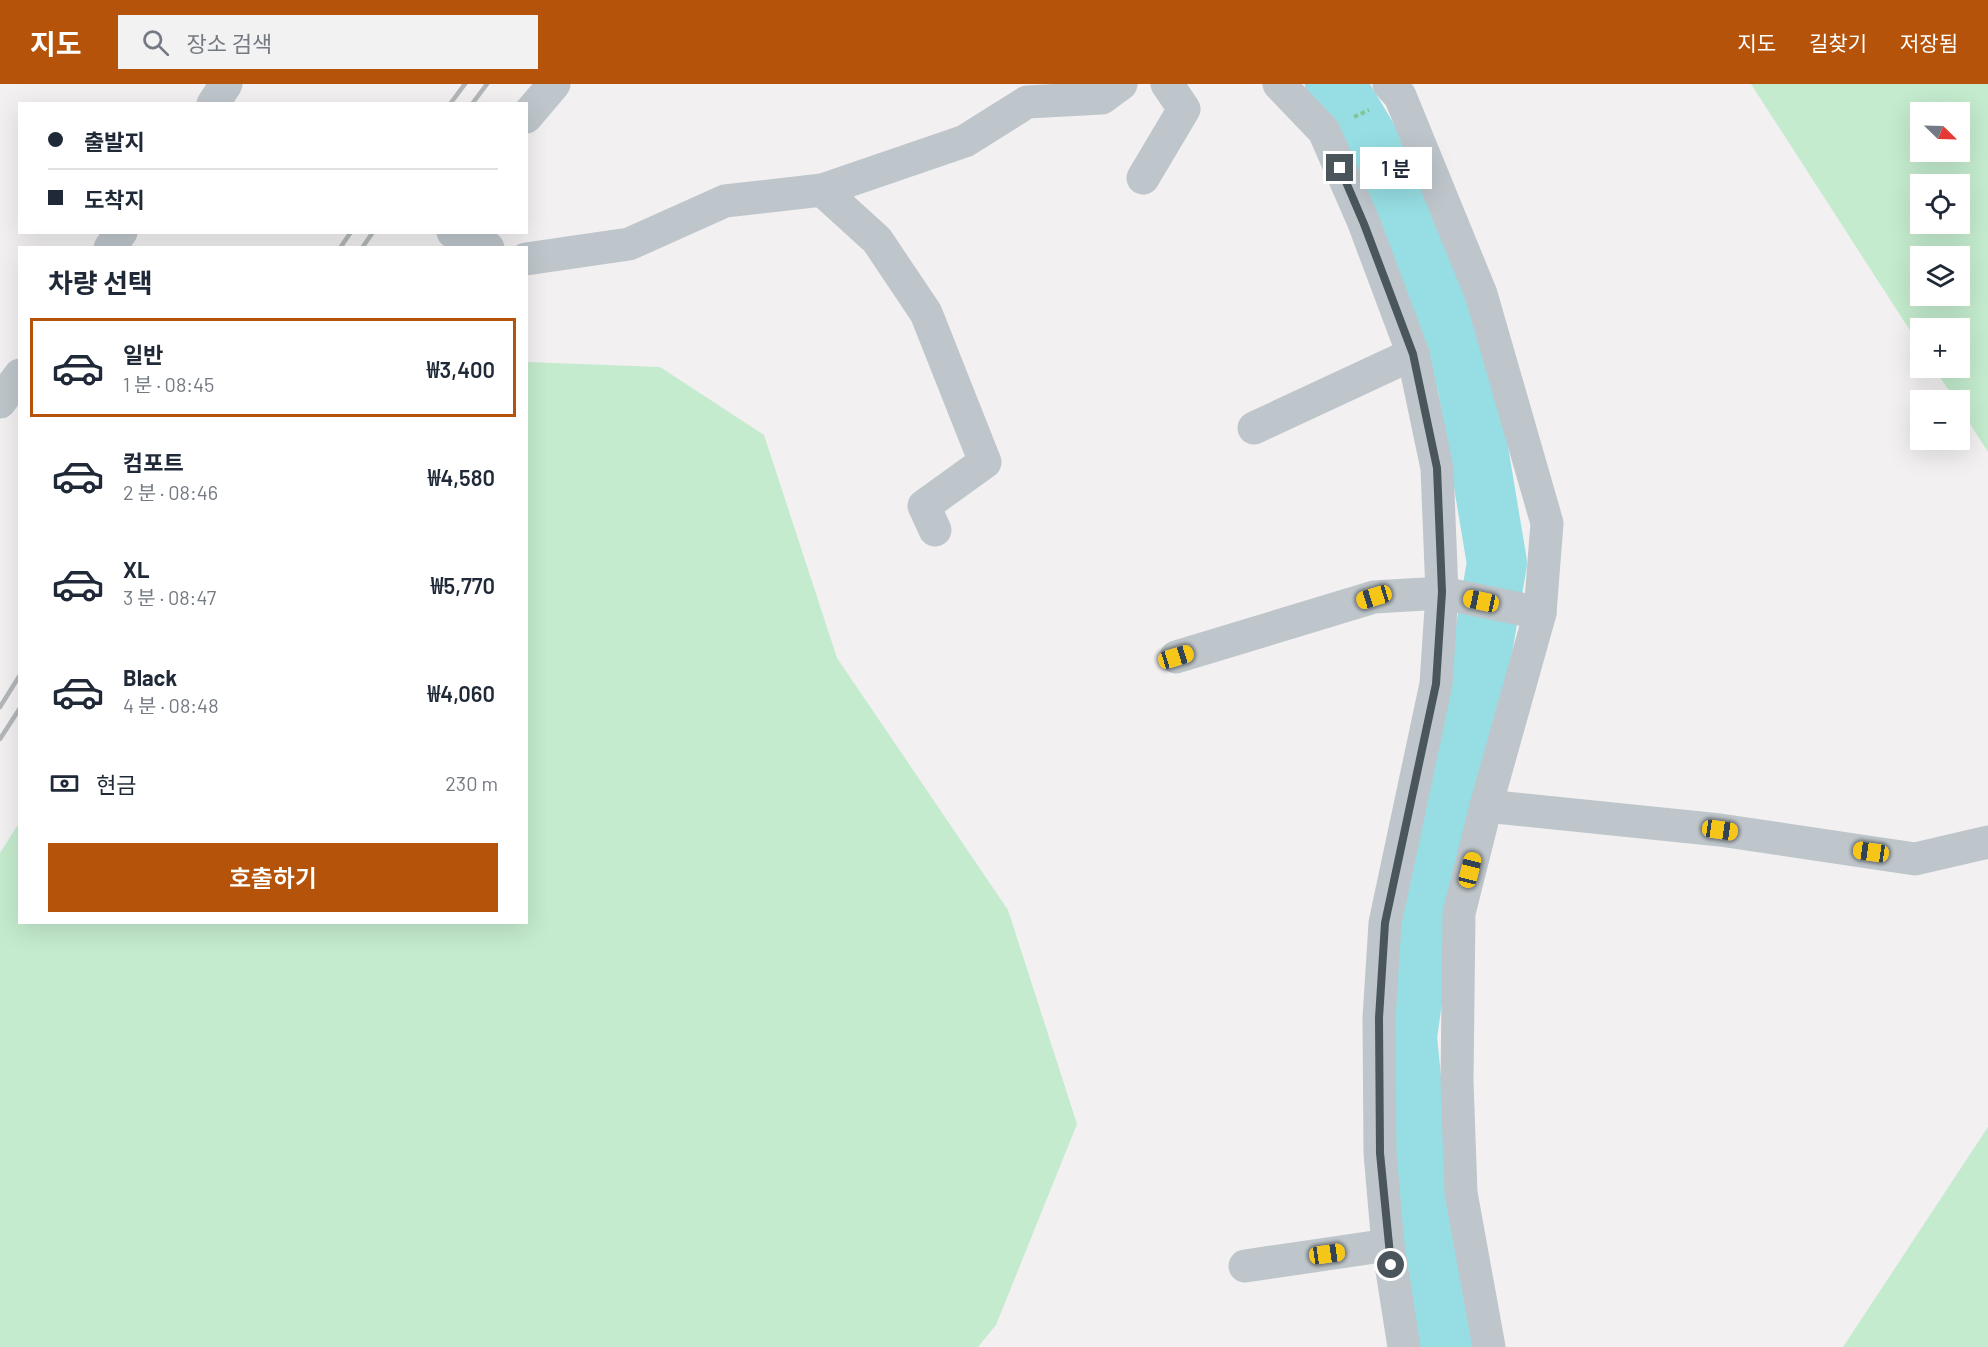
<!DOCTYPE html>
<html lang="ko">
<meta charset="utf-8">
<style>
body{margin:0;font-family:Barlow,"Noto Sans KR",sans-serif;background:#f2f2f3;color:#1f2937;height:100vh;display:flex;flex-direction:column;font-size:22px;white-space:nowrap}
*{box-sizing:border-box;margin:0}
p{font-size:20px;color:#747a83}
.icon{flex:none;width:33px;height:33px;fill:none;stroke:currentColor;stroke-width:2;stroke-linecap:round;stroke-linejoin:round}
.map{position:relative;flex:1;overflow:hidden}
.side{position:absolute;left:18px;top:162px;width:510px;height:678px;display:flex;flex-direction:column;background:#fff;border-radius:0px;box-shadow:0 6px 24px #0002}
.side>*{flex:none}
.banner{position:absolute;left:18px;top:18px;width:510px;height:132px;border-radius:0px;box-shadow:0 6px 24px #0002;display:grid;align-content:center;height:132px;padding:0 30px;background:#fff}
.needle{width:39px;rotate:113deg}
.controls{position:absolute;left:1910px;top:18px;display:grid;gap:12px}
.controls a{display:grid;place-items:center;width:60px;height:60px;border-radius:0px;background:#fff;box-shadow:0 6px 24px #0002;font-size:30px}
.end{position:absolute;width:27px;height:27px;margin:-14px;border:8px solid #4a565c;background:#fff;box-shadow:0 0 0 3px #fff}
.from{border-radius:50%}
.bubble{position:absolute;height:42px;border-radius:0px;background:#fff;box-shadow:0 6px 24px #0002;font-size:20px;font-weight:600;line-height:42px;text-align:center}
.car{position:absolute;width:18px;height:36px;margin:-18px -9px;border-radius:8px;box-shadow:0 0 4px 2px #0007;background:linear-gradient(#f5c518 24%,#345 0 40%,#f5c518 0 76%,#345 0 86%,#f5c518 0)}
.banner b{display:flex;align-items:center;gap:21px;height:57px;font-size:22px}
.banner b+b{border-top:2px solid #e0e1e3}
.banner i{width:15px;height:15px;background:#1f2937}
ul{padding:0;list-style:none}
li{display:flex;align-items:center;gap:18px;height:99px;margin:0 12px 9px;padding:0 18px;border:3px solid transparent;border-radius:0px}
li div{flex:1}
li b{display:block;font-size:22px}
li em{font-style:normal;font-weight:600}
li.on{border-color:#b45309}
li>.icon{width:54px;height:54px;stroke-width:1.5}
h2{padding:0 30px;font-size:27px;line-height:72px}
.pay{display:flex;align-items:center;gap:15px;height:66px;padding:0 30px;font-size:22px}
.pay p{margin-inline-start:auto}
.primary-button{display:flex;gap:12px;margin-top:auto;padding:12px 30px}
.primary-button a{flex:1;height:69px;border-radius:0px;background:#b45309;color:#fff;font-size:24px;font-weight:600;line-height:69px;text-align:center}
header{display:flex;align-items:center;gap:36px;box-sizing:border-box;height:84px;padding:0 30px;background:#b45309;color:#fff}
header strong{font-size:28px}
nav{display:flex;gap:33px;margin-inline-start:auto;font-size:21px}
.search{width:420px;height:54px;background:#f2f2f3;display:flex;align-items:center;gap:15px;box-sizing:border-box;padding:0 21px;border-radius:0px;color:#747a83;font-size:22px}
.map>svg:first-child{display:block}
.green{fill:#c4ebcd;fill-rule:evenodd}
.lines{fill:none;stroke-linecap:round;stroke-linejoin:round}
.river{stroke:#96dee3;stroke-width:60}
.path{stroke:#80c598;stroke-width:4;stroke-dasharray:4.5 3;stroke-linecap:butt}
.minor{stroke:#bec6cb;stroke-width:33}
.rail{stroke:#b3b7ba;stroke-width:4.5}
.route{stroke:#4a565c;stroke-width:8}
</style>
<header>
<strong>지도</strong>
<div class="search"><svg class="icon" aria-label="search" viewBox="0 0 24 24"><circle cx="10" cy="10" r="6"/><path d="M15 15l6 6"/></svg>장소 검색</div>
<nav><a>지도</a><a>길찾기</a><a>저장됨</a></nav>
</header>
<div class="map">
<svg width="1988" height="1263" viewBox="0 0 1988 1263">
<rect width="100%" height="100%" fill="#f2f0f1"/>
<g class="green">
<path d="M1751 0H1988V368L1959 323V316H1955L1934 284H1959V244H1920V262ZM1920 28H1959V68H1920ZM1920 100H1959V140H1920ZM1920 172H1959V212H1920Z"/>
<path d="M527 278 660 283 764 351 837 574 1008 826 1077 1040 996 1241 978 1263H0V769L19 739 20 838H526Z"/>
<path d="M1988 1043V1263H1843Z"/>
</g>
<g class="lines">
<path class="river" d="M1335 0 1393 97 1467 299 1497 479 1471 632 1426 813 1407 953 1424 1128 1445 1263"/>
<path class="path" d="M1354 33 1369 26"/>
<g class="minor">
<path d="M1279 0 1324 47 1364 139 1413 270 1437 384 1442 509 1436 600 1385 839 1379 934 1380 1069 1388 1161 1404 1263"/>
<path d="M1389 0 1400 12 1481 210 1547 439 1540 529 1486 722 1459 829 1457 997 1461 1109 1489 1263"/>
<path d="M213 20 226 0"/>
<path d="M526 33 554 0"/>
<path d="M1143 94 1184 25 1167 0"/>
<path d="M822 106 877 156 926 229 985 378 924 422 935 446"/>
<path d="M453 148 488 164"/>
<path d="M110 164 121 148"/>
<path d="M526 175 629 160 725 117 822 106 965 57 1027 18 1102 14 1121 0"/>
<path d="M0 318 20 291"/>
<path d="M1254 344 1413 270"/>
<path d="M1176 573 1374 513 1442 509 1540 529"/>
<path d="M1486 722 1720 746 1915 775 1988 758"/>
<path d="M1245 1182 1388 1161"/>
</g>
<g class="rail">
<path d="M450 20 465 0"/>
<path d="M472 20 487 0"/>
<path d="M340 164 351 148"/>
<path d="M362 164 373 148"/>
<path d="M0 623 20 591"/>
<path d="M0 655 20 624"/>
</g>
</g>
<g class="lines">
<path class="route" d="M1340 84 1364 140 1413 270 1437 384 1442 508 1436 600 1385 839 1379 934 1380 1069 1391 1181"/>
</g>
</svg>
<div class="controls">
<a><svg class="needle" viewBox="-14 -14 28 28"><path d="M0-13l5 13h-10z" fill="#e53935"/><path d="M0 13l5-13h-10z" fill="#747a83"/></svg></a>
<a><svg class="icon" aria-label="locate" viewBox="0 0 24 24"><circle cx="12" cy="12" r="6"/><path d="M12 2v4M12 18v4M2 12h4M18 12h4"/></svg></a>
<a><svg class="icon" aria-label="layers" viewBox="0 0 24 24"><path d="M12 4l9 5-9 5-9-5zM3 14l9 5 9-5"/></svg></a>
<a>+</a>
<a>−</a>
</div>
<i class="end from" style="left:1391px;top:1181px"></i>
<i class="end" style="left:1340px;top:84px"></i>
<div class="bubble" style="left:1360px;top:63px;width:72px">1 분</div>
<i class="car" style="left:1374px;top:513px;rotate:253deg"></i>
<i class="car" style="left:1481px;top:517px;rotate:282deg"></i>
<i class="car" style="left:1176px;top:573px;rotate:73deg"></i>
<i class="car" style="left:1720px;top:746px;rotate:98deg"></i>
<i class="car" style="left:1871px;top:768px;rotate:278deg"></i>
<i class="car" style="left:1470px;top:786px;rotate:14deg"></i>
<i class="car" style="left:1327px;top:1170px;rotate:82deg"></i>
<div class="banner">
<b><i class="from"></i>출발지</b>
<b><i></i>도착지</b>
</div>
<section class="side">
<h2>차량 선택</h2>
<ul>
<li class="on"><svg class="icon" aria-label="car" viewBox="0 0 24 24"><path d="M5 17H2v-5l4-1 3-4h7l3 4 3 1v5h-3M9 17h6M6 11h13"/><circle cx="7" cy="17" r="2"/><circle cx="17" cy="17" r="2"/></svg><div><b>일반</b><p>1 분 · 08:45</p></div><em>₩3,400</em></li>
<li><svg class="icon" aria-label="car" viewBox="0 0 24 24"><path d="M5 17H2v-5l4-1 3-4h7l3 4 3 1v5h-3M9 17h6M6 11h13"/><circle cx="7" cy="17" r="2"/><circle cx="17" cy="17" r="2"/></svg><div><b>컴포트</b><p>2 분 · 08:46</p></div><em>₩4,580</em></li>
<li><svg class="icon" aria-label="car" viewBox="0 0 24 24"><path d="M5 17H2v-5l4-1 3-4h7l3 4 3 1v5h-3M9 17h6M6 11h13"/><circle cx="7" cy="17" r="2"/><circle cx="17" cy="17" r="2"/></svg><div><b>XL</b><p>3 분 · 08:47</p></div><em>₩5,770</em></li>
<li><svg class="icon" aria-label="car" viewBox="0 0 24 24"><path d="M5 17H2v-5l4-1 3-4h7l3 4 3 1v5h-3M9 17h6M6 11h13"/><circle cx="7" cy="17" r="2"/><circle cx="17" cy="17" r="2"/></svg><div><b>Black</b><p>4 분 · 08:48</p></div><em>₩4,060</em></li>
</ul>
<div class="pay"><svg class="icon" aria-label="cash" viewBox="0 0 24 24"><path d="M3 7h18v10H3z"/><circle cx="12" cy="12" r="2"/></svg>현금<p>230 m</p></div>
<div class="primary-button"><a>호출하기</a></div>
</section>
</div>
